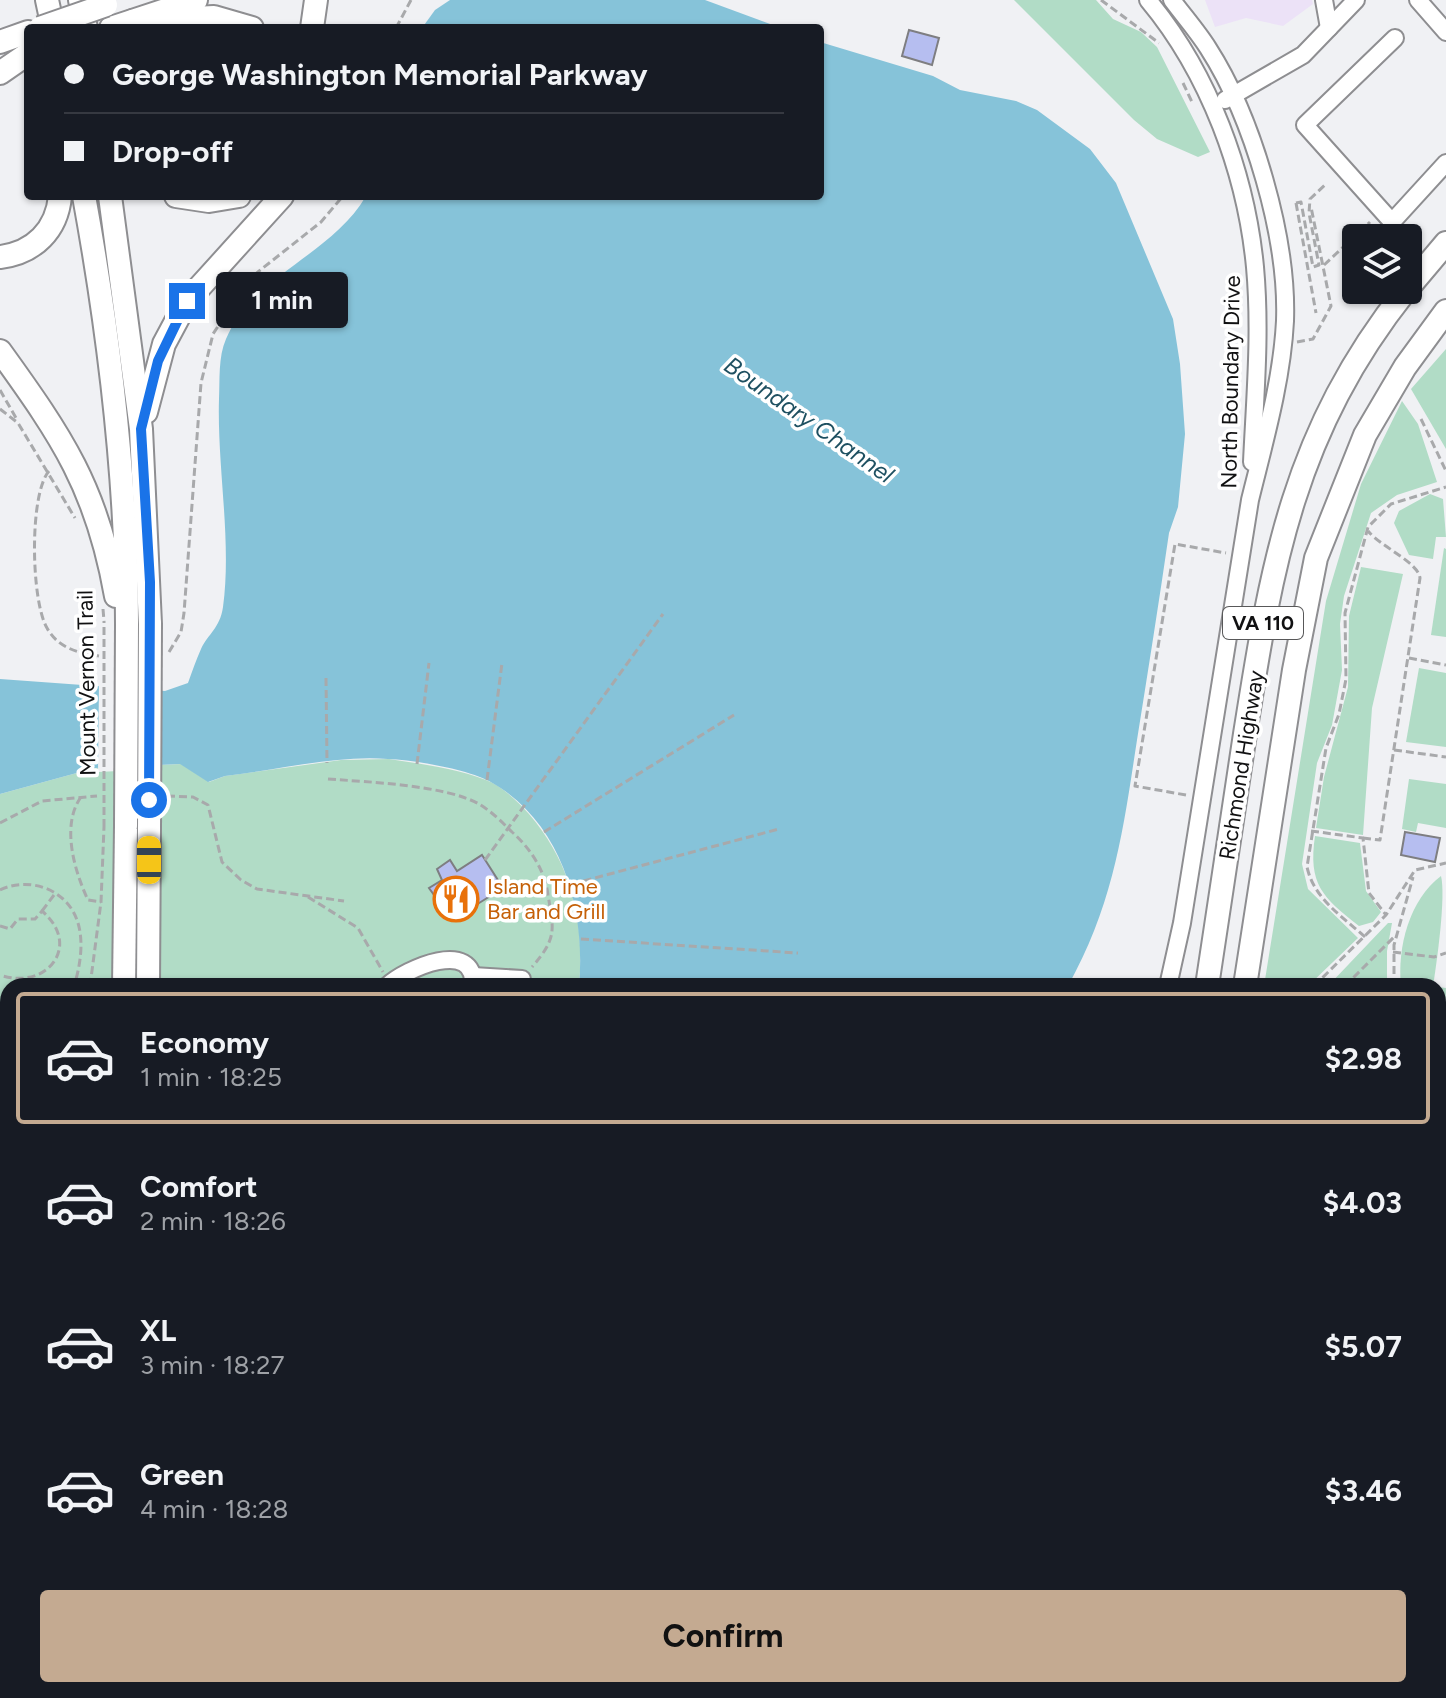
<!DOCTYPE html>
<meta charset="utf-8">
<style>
body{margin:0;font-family:Figtree,sans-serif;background:#20242c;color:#f1f3f6;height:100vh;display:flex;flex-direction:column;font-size:30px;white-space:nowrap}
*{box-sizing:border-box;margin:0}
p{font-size:26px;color:#9ea1a6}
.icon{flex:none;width:44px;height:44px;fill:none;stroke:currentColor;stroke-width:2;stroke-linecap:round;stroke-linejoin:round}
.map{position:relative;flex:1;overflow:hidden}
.sheet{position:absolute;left:0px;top:978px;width:1446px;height:720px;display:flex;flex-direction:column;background:#171b24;border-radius:24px 24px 0 0;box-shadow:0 2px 6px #0004}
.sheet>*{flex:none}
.hud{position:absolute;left:24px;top:24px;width:800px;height:176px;border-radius:8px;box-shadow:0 2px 6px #0004;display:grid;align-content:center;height:176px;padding:0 40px;background:#171b24}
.controls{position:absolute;left:1342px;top:224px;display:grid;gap:16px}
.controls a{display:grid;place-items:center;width:80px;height:80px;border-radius:8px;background:#171b24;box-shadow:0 2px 6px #0004;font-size:40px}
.end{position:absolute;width:36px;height:36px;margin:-18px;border:10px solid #1a73e8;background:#fff;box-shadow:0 0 0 4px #fff}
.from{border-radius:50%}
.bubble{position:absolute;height:56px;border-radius:8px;background:#171b24;box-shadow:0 2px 6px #0004;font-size:26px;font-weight:700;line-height:56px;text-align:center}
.car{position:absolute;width:24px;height:48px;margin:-24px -12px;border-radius:10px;box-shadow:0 0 6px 2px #0007;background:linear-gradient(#f5c518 24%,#345 0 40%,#f5c518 0 76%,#345 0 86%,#f5c518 0)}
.hud b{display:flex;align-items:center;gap:28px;height:76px;font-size:30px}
.hud b+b{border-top:2px solid #363941}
.hud i{width:20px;height:20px;background:#f1f3f6}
ul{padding:14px 0 0;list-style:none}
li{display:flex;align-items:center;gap:24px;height:132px;margin:0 16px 12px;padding:0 24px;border:4px solid transparent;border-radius:8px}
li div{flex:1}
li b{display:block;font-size:30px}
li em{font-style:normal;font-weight:700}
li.active{border-color:#c4aa91}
li>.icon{width:72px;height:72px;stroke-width:1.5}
.action{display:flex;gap:16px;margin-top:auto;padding:16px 40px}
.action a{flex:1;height:92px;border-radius:8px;background:#c4aa91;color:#111;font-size:32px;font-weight:700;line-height:92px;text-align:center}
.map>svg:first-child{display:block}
.industrial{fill:#ece2f7}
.green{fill:#b1dcc6}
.water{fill:#86c3d9}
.pier{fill:#f0f1f4}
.building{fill:#b6bef0;stroke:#7e7e81;stroke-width:2}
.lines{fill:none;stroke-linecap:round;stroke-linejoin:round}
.minor-casing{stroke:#8e8e91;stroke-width:20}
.highway-casing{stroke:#8e8e91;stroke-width:26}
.path{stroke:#a8a9ab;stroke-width:3;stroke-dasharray:8 4;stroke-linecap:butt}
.minor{stroke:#fff;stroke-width:16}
.highway{stroke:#fff;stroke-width:22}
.highway-bridge-casing{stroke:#8e8e91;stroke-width:26;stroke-linecap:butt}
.path-bridge{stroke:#a8a9ab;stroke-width:3;stroke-dasharray:8 4;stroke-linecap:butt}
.highway-bridge{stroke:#fff;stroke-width:22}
.route{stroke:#1a73e8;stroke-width:10}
.labels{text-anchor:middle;stroke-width:7;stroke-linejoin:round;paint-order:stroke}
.shield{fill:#fff;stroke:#585859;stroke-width:2}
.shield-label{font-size:20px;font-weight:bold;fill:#111112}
.street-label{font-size:22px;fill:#111112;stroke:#fff}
.food-label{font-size:22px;fill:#c56008;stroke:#fff;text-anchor:start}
.water-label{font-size:24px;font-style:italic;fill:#1e5061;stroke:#fff}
</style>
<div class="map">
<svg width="1446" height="1698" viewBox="0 0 1446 1698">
<rect width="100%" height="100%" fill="#f0f1f4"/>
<path class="industrial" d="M1205 0H1312L1313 4 1283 26 1246 18 1215 27Z"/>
<g class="green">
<path d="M1014 0H1096L1113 19 1141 32 1157 47 1210 152 1198 157 1157 139 1134 120Z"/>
<path d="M1446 349V449L1411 389Z"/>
<path d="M1402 401 1418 424 1437 482 1397 495 1371 513 1344 596 1340 624 1342 670 1332 725 1317 763 1302 864 1308 889 1358 938 1308 986H1264L1326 601 1361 484Z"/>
<path d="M1430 494 1443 499 1446 537H1436L1433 559 1409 555 1394 523 1399 511Z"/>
<path d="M1444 548 1446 549V637L1431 635Z"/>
<path d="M1361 567 1403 574 1372 708 1363 835 1316 828 1324 777 1348 687 1349 616Z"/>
<path d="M1419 668 1446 673V747L1406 742Z"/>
<path d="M389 759C421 764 456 768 486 780 502 786 517 801 529 814 572 864 585 922 579 986H8V1444L0 1400V794L95 768 181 764 209 782 225 776 341 760Z"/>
<path d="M1409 779 1446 784V828L1418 823 1416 832 1402 829Z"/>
<path d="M1315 836 1360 843 1366 891 1381 912 1373 922 1359 926C1322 897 1308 884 1315 836Z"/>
<path d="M1441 876C1446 896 1437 961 1433 986H1401C1397 948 1409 900 1441 876Z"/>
<path d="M1388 923H1392L1387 951V986H1328Z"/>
<path d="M1438 987 1446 988 1443 1074 1438 1066Z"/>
<path d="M1438 1557H1446V1692L1438 1688Z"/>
<path d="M48 1690H474V1698H49Z"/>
</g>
<g class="water">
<path d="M450 0H705L781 28H422L435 10Z"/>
<path d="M820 42 933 76 960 90 1016 101 1037 110 1090 149 1116 183 1173 319 1180 364 1185 434 1178 507 1169 533C1159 602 1148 671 1137 740 1123 831 1114 903 1068 986H579C586 909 562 821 489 781 466 769 414 760 388 759 335 755 279 770 225 776L208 782 180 764 95 768 0 794V679L165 691 188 683C192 672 196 660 201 649 208 634 220 628 223 607 232 541 217 467 219 399 220 380 218 357 226 339 253 275 332 255 366 196H820Z"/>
<path d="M0 1400 8 1444V1690H48L49 1698H0Z"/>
<path d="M474 1690H683L682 1698H474Z"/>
</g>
<path class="pier" d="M99 683 159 686V769L98 772Z"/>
<g class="building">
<path d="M909 30 939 38 932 65 902 56Z"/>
<path d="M1405 832 1440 838 1435 862 1401 855Z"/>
<path d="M482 855 503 888 452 920 429 888 442 880 437 869 450 860 457 871Z"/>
</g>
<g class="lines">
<g class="minor-casing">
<g id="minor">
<path d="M1148 0C1209 73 1246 173 1255 267 1261 332 1255 398 1252 462"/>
<path d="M1324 0 1329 28"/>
<path d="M1418 0 1446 32"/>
<path d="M1395 38 1305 125 1392 222 1446 163"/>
<path d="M1225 100 1303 55 1356 0"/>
<path d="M473 976 522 979 521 986"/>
<path d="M387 986C405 969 476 937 473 986"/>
<path d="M1168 986 1182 923 1250 500C1264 443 1282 381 1285 321 1288 238 1253 118 1208 48 1198 32 1184 16 1172 0"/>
<path d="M1438 1291H1446"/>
<path d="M1438 1464 1446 1465"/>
<path d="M1438 1506H1446"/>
<path d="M1438 1547H1446"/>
<path d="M1262 1690 1267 1698"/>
<path d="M766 1698V1690"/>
</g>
</g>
<g class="highway-casing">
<g id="highway">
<path d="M47 0 53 28"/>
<path d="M80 0 86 28"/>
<path d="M133 21 214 17 252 28"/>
<path d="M111 28 196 0"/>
<path d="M312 28 316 0"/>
<path d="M0 42 28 32"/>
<path d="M0 73 26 55"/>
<path d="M84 196C110 338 127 480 127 624"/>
<path d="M110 196 141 429 150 624"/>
<path d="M176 196 209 201 239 196"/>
<path d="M0 257C34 253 57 230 60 196"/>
<path d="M1408 288 1446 243"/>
<path d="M0 351C62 437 97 488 116 596"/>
<path d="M146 412 164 344 187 301 282 196"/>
<path d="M124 986 126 826"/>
<path d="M148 986 149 829"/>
<path d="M1207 986C1220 902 1233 818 1245 734 1272 562 1294 431 1406 290"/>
<path d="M1245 986 1294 670 1316 558 1365 435 1405 367 1446 311"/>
<path d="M141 1690V1698"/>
<path d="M166 1690 167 1698"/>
<path d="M1326 1690 1331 1698"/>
<path d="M1380 1690 1385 1698"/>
<path d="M1427 1690 1441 1698"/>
</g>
</g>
<g class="path">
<path d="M1101 0 1159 43"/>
<path d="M396 28 411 0"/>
<path d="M1183 83 1192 102"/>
<path d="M1296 203 1301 202 1313 267 1319 265 1309 213 1310 199 1326 184"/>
<path d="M1296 203 1316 313"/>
<path d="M1324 265 1370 222"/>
<path d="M1297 342 1313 339 1331 306 1311 207"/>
<path d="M0 390 16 418"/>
<path d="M0 409 18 423 75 518"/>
<path d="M1421 419 1446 471"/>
<path d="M49 471C29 494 31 601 47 628 58 648 78 653 99 656"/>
<path d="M103 609 104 621"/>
<path d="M169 652 181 632 184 613 201 383 213 334 249 279 321 222 343 196"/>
<path d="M1409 658 1446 665"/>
<path d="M326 678 327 763"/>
<path d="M1394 750 1446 757"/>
<path d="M417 764 429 663"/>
<path d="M328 779C368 782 445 785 479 804 491 811 503 823 512 832 530 848 545 870 548 895 554 931 557 938 532 967"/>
<path d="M487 780 502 663"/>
<path d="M1186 795 1135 786 1175 544 1226 553"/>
<path d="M167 796 193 797 208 805 222 862 241 880 257 889 344 901"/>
<path d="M81 797C61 825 74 870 88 900L101 902"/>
<path d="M0 823 42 801 97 796"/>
<path d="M1311 831 1363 838 1369 893 1386 915"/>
<path d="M544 832 734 715"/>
<path d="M1363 838 1380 840 1420 578C1418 562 1381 547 1368 531"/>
<path d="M485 860 663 614"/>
<path d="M572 884 779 829"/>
<path d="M0 890C29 876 68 889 78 923 84 943 80 967 74 986"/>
<path d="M308 897 358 928 383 972"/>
<path d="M42 911 54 895"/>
<path d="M0 926 10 929 18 919H35L42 911C83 946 46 991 0 975"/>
<path d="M1365 937C1342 916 1314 899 1307 867L1326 748 1339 714 1346 679 1345 613 1368 527 1391 504 1446 487"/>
<path d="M581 939 798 953"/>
<path d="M1393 952 1434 957 1446 953"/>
<path d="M90 986 101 902 104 827"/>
<path d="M1314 986 1386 915 1415 870 1446 863"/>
<path d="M1345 986 1395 936"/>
<path d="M1394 986V945L1413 877"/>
<path d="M0 1019 8 1022"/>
<path d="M1438 1080 1446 1083"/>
<path d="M1438 1093 1445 1110"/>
<path d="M0 1218 8 1226"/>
<path d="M8 1270V1275"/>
<path d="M81 1690 82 1698"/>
<path d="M359 1690 360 1698"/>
<path d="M398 1690V1698"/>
<path d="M795 1698 796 1690"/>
</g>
<use href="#minor" class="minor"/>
<use href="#highway" class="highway"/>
<g class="highway-bridge-casing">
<g id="highway-bridge">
<path d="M40 28 106 5"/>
<path d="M126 826 127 624"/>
<path d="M149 829 150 624"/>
</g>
</g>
<path class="path-bridge" d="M104 827V621"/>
<use href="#highway-bridge" class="highway-bridge"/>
</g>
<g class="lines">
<path class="route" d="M149 800 150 582 141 429 158 361 187 301"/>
</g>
<defs>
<g id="restaurant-ring" transform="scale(2.3)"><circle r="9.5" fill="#fff" stroke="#e8710a" stroke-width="1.5"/><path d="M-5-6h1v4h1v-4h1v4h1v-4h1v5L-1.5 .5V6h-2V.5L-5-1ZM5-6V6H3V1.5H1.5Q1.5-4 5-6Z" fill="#e8710a"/></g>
</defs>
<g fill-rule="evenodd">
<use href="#restaurant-ring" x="456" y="899"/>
</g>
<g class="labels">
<rect class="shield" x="1223" y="607" width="80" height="32" rx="6"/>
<g class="shield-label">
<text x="1263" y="630">VA 110</text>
</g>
<g class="street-label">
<text transform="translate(1230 382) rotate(-89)" y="8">North Boundary Drive</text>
<text transform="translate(86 683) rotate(-91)" y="8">Mount Vernon Trail</text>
<text transform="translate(1241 765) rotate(-81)" y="8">Richmond Highway</text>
</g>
<g class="food-label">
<text x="487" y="894">Island Time<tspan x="487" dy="25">Bar and Grill</tspan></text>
</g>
<g class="water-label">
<text transform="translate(809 420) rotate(35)" y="8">Boundary Channel</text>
</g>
</g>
</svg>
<div class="controls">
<a><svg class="icon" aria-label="layers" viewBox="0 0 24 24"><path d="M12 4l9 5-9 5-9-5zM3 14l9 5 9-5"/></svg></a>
</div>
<i class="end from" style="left:149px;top:800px"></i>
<i class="end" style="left:187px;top:301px"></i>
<div class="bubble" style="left:216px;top:272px;width:132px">1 min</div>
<i class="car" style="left:149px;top:860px;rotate:0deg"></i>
<div class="hud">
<b><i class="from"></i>George Washington Memorial Parkway</b>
<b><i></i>Drop-off</b>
</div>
<section class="sheet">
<ul>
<li class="active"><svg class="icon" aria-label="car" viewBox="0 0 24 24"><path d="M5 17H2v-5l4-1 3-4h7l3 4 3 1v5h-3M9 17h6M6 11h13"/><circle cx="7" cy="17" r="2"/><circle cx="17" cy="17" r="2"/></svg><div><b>Economy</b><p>1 min · 18:25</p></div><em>$2.98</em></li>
<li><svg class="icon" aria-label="car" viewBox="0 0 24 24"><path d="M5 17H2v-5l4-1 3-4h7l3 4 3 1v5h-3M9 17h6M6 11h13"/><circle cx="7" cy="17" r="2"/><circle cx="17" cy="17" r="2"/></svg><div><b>Comfort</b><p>2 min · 18:26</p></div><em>$4.03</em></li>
<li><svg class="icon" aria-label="car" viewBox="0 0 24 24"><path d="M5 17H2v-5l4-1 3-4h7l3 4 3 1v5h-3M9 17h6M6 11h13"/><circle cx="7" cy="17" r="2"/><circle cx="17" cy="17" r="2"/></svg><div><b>XL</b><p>3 min · 18:27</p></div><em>$5.07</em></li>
<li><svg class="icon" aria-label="car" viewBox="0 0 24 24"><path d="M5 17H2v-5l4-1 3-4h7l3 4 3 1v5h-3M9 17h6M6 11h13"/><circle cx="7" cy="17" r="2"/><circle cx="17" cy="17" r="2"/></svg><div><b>Green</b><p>4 min · 18:28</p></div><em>$3.46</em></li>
</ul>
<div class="action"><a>Confirm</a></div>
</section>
</div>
